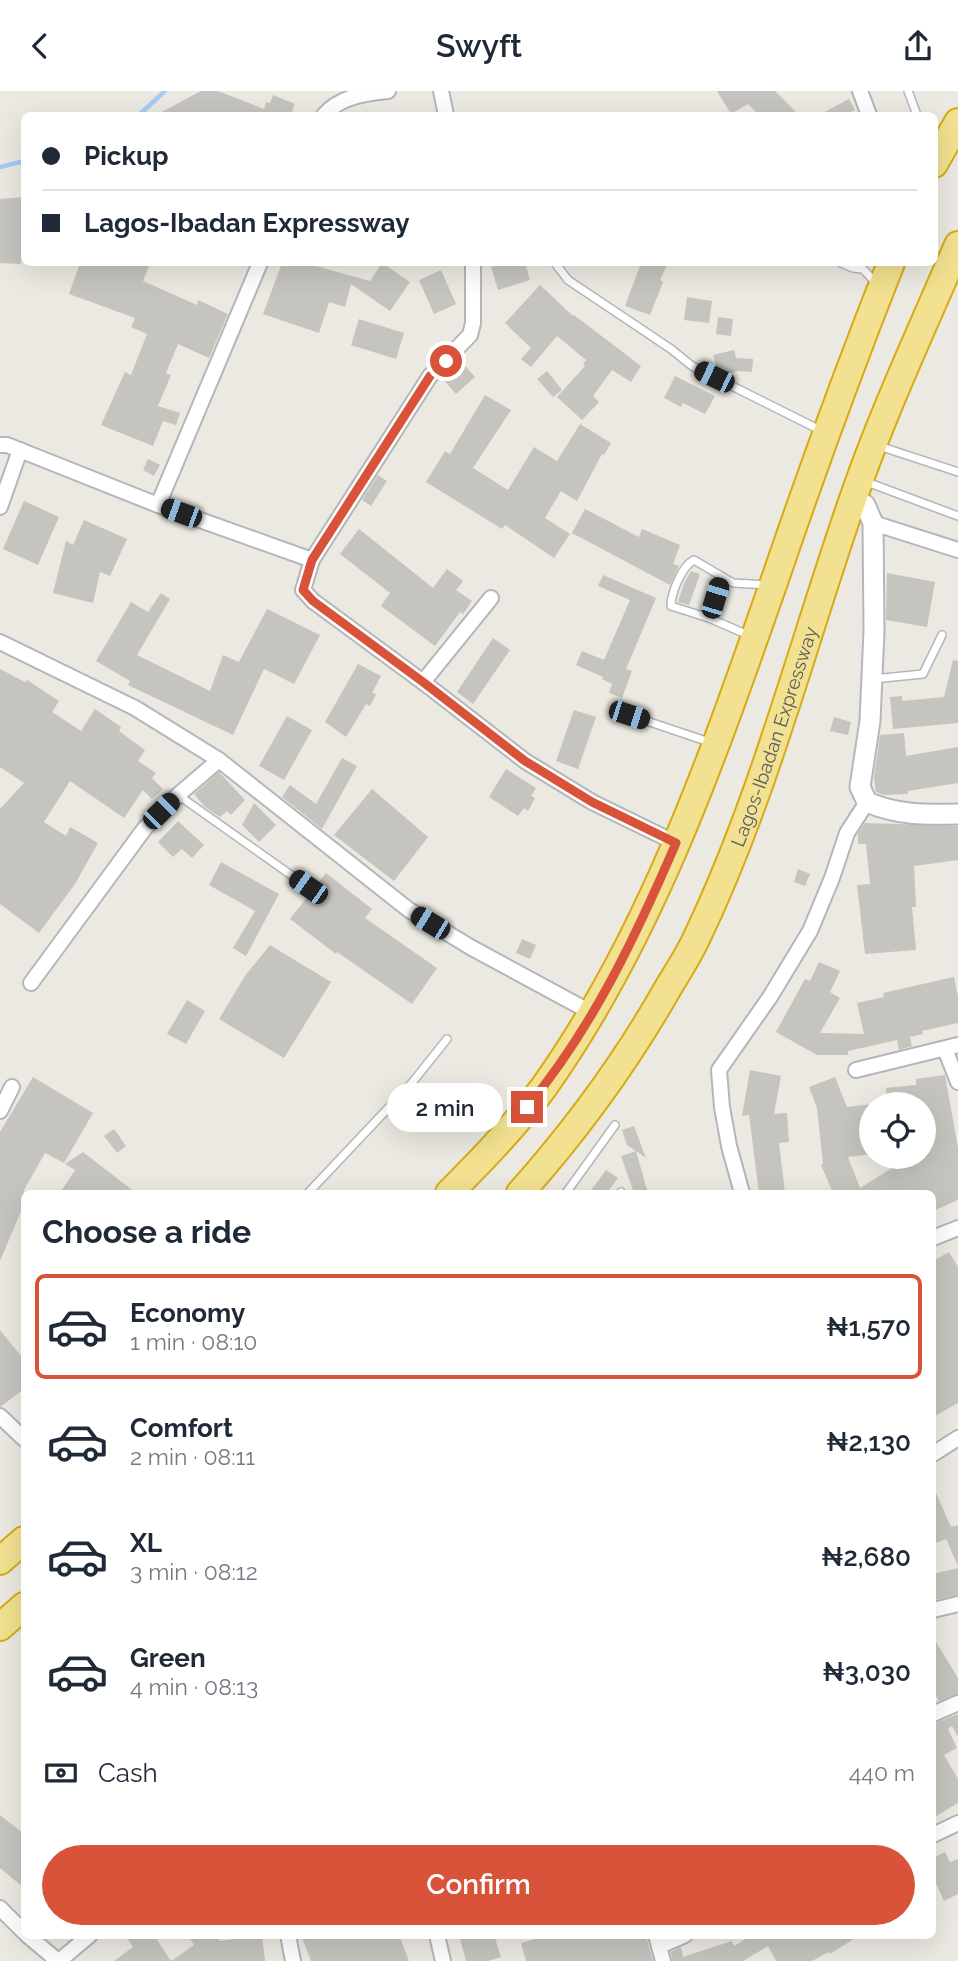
<!DOCTYPE html>
<meta charset="utf-8">
<style>
body{margin:0;font-family:Raleway,sans-serif;background:#f6f6f7;color:#1f2937;height:100vh;display:flex;flex-direction:column;font-size:26px;white-space:nowrap}
*{box-sizing:border-box;margin:0}
p{font-size:23px;color:#747a83}
.icon{flex:none;width:38px;height:38px;fill:none;stroke:currentColor;stroke-width:2;stroke-linecap:round;stroke-linejoin:round}
.map{position:relative;flex:1;overflow:hidden}
.drawer{position:absolute;left:21px;top:1099px;width:915px;height:749px;display:flex;flex-direction:column;background:#fff;border-radius:10px;box-shadow:0 7px 28px #0002}
.drawer>*{flex:none}
.banner{position:absolute;left:21px;top:21px;width:917px;height:154px;border-radius:10px;box-shadow:0 7px 28px #0002;display:grid;align-content:center;height:154px;padding:0 21px;background:#fff}
.fabs{position:absolute;left:859px;top:1001px;display:grid;gap:14px}
.fabs a{display:grid;place-items:center;width:77px;height:77px;border-radius:50%;background:#fff;box-shadow:0 7px 28px #0002;font-size:35px}
.end{position:absolute;width:32px;height:32px;margin:-16px;border:9px solid #d8533a;background:#fff;box-shadow:0 0 0 4px #fff}
.from{border-radius:50%}
.bubble{position:absolute;height:49px;border-radius:24px;background:#fff;box-shadow:0 7px 28px #0002;font-size:23px;font-weight:600;line-height:49px;text-align:center}
.car{position:absolute;width:21px;height:42px;margin:-21px -10px;border-radius:9px;box-shadow:0 0 5px 2px #0007;background:linear-gradient(#222 24%,#8ab4d8 0 40%,#222 0 76%,#8ab4d8 0 86%,#222 0)}
.banner b{display:flex;align-items:center;gap:24px;height:66px;font-size:26px}
.banner b+b{border-top:2px solid #e0e1e3}
.banner i{width:18px;height:18px;background:#1f2937}
ul{padding:0;list-style:none}
li{display:flex;align-items:center;gap:21px;height:105px;margin:0 14px 10px;padding:0 7px;border:4px solid transparent;border-radius:10px}
li div{flex:1}
li b{display:block;font-size:26px}
li em{font-style:normal;font-weight:600}
li.selected{border-color:#d8533a}
li>.icon{width:63px;height:63px;stroke-width:1.5}
h2{padding:0 21px;font-size:32px;line-height:84px}
.pay{display:flex;align-items:center;gap:18px;height:77px;padding:0 21px;font-size:26px}
.pay p{margin-inline-start:auto}
.action{display:flex;gap:14px;margin-top:auto;padding:14px 21px}
.action a{flex:1;height:80px;border-radius:42px;background:#d8533a;color:#fff;font-size:28px;font-weight:600;line-height:80px;text-align:center}
header{display:flex;justify-content:space-between;align-items:center;height:91px;padding:0 21px;background:#fff;font-size:32px;font-weight:600}
.map>svg:first-child{display:block}
.lines{fill:none;stroke-linecap:round;stroke-linejoin:round}
.stream{stroke:#a5ccf6;stroke-width:4.5}
.building{fill:#c6c4be}
.service-casing{stroke:#b3b6ba;stroke-width:10}
.minor-casing{stroke:#b3b6ba;stroke-width:18}
.secondary-casing{stroke:#b4b7bc;stroke-width:23}
.motorway-casing{stroke:#d7aa15;stroke-width:30}
.service{stroke:#fff;stroke-width:7}
.minor{stroke:#fff;stroke-width:14}
.secondary{stroke:#fff;stroke-width:19}
.motorway{stroke:#f2e190;stroke-width:26}
.route{stroke:#d8533a;stroke-width:9}
.labels{text-anchor:middle;stroke-width:6;stroke-linejoin:round;paint-order:stroke}
.street-label{font-size:19px;fill:#595c60;stroke:#fff}
</style>
<header><svg class="icon" aria-label="back" viewBox="0 0 24 24"><path d="M15 5l-7 7 7 7"/></svg>Swyft<svg class="icon" aria-label="share" viewBox="0 0 24 24"><path d="M12 15V3M7 8l5-5 5 5M5 13v7h14v-7"/></svg></header>
<div class="map">
<svg width="958" height="1870" viewBox="0 0 958 1870">
<rect width="100%" height="100%" fill="#ebe9e1"/>
<g class="lines">
<g class="stream">
<path d="M139 24 165 0"/>
<path d="M0 76 24 70"/>
</g>
</g>
<g class="building">
<path d="M201 0H218L264 18 266 11 270 12 273 4 295 13 292 20 299 24H156Z"/>
<path d="M717 0H775L799 24H759L748 13 731 23Z"/>
<path d="M849 8 855 19 844 24H819Z"/>
<path d="M24 106 21 173 0 172V108Z"/>
<path d="M80 172H140L149 175 143 190 197 214 198 209 228 223 209 267 178 253 166 282 171 284 158 315 180 322 176 334 163 330 153 355 101 334 125 281 131 284 147 243 131 236 135 227 69 203Z"/>
<path d="M282 172H305L370 190 382 172 410 191 390 220 351 193 345 216 329 211 319 242 263 223Z"/>
<path d="M509 172H525L530 189 498 199 491 176Z"/>
<path d="M641 172H668L660 189 663 191 650 224 625 215Z"/>
<path d="M441 179 456 213 434 223 419 189Z"/>
<path d="M540 194 573 225 574 224 641 275 631 291 612 279 593 305 599 311 582 329 557 306 585 275 583 273 586 269 557 245 531 276 521 268 531 257 505 232Z"/>
<path d="M687 206 712 210 709 232 684 229Z"/>
<path d="M718 226 733 228 731 245 716 243Z"/>
<path d="M359 228 404 242 396 268 351 254Z"/>
<path d="M734 259 736 267 753 268 752 281 738 280 723 284 718 281 713 264Z"/>
<path d="M460 269 475 286 456 303 442 287Z"/>
<path d="M547 280 562 299 553 306 537 288Z"/>
<path d="M675 285 715 305 705 323 683 312 681 316 664 307Z"/>
<path d="M485 304 511 319 473 377 508 399 534 356 557 370 580 333 611 352 604 364 602 363 577 410 561 400 545 427 570 443 554 467 505 434 502 438 426 391 445 360 450 363Z"/>
<path d="M148 368 160 374 154 385 143 379Z"/>
<path d="M378 384 387 390 371 415 362 409Z"/>
<path d="M24 410 59 426 38 474 3 458Z"/>
<path d="M585 418 639 446 642 438 680 454 673 473 679 475 670 494 572 442Z"/>
<path d="M84 429 127 448 110 485 100 481 93 512 53 502 66 450 73 454Z"/>
<path d="M359 438 433 497 447 478 463 490 456 499 472 510 463 523 460 521 435 555 381 515 390 502 340 463Z"/>
<path d="M691 480 700 483 689 514 678 511 684 492Z"/>
<path d="M887 482 935 491 927 536 886 529Z"/>
<path d="M603 484 656 507 626 578 632 580 622 607 609 602 612 593 602 588 603 586 576 574 582 560 604 569 630 509 598 495Z"/>
<path d="M161 502 170 508 137 564 210 600 223 564 239 571 267 518 320 544 294 593 264 578 233 644 128 594 130 590 96 570 131 511 148 521Z"/>
<path d="M493 547 510 559 473 613 457 601Z"/>
<path d="M953 569 958 570V632L893 638 890 606 902 605V610L944 606Z"/>
<path d="M358 573 381 585 372 602 376 603 370 615 366 613 346 646 325 631Z"/>
<path d="M0 578 25 591 27 589 59 610 52 621 81 640 95 618 121 636 119 640 145 659 138 670 156 682 152 687 163 698 152 708 143 699 124 727 70 690 44 731 66 745 70 736 98 752 75 793 39 842 0 813V718L24 692 0 676Z"/>
<path d="M574 619 596 626 578 678 556 670Z"/>
<path d="M287 625 312 639 284 689 259 675Z"/>
<path d="M834 626 851 631 848 644 830 640Z"/>
<path d="M904 642 906 665 958 656V692L908 700V703L884 704 876 701 874 686 880 644Z"/>
<path d="M342 667 357 675 322 738 282 706 290 694 316 713Z"/>
<path d="M506 678 536 697 531 705 535 707 528 720 524 717 518 725 489 706Z"/>
<path d="M219 681 245 709 231 724 227 720 220 726 205 716 194 703Z"/>
<path d="M372 698 428 746 394 790 334 744Z"/>
<path d="M254 712 276 734 259 751 242 734Z"/>
<path d="M178 730 204 754 192 767 182 758 173 766 158 751Z"/>
<path d="M865 732 958 735V769L914 775 916 816H912L916 859 865 863 857 794 870 793 866 753H858V742Z"/>
<path d="M221 771 279 803 246 865 233 857 255 820 209 794Z"/>
<path d="M798 778 810 783 805 795 794 791Z"/>
<path d="M326 782 372 818 365 827 437 877 412 913 337 861 336 863 290 828Z"/>
<path d="M522 848 536 854 530 868 516 862Z"/>
<path d="M270 854 331 891 284 967 219 928 245 885Z"/>
<path d="M819 871 840 880 830 901 840 907 820 942 864 943 857 912 884 906 883 902 954 886 958 906V932L922 940 923 943 910 946 912 955 899 959 897 949 848 960V964H817L776 941 805 888 810 890Z"/>
<path d="M187 909 205 920 186 953 167 943Z"/>
<path d="M750 979 781 985 774 1023 787 1022 789 1051 779 1052 785 1102H759L749 1024 742 1025Z"/>
<path d="M945 984 958 1057V1109L933 1120V1102H833L821 1074 823 1073 817 1017 809 996 835 986 847 1016 872 1013V1063L848 1066 860 1097 905 1069 912 1066H924V1061L927 1059 924 1041V1013H887L886 997 916 994V988Z"/>
<path d="M33 986 93 1022 64 1072 45 1062 24 1099V1113L0 1170V1041Z"/>
<path d="M634 1035 646 1067 636 1060 648 1102H634L621 1065 636 1060 627 1054 622 1039Z"/>
<path d="M114 1038 126 1055 117 1062 104 1045Z"/>
<path d="M83 1061 136 1102H60L75 1079 65 1073Z"/>
<path d="M606 1079 618 1087 607 1102H589Z"/>
<path d="M949 1161 958 1176V1312L933 1326V1170Z"/>
<path d="M0 1239 24 1269V1298L0 1316Z"/>
<path d="M933 1395 951 1436 958 1434V1475L946 1448 933 1453Z"/>
<path d="M958 1477V1504L933 1509V1483Z"/>
<path d="M933 1546 958 1587V1603L939 1610 933 1599Z"/>
<path d="M958 1623V1646L952 1635 948 1638 957 1657 944 1664 958 1688V1712L933 1727V1633Z"/>
<path d="M0 1724 24 1743V1797L0 1777Z"/>
<path d="M945 1761 950 1771 958 1768V1803L944 1810 933 1786V1767Z"/>
<path d="M125 1844H154L171 1870 194 1854 188 1844H217L220 1850 262 1844 265 1870H114L133 1856Z"/>
<path d="M301 1844H340L341 1848 350 1844H399L409 1870H311Z"/>
<path d="M459 1844H494L501 1866 488 1870H466Z"/>
<path d="M549 1844H646L653 1870H526L521 1852Z"/>
<path d="M752 1844H860L830 1863 829 1861 812 1870H776L768 1855 743 1870H672L671 1861 681 1856 683 1866 732 1850 734 1855Z"/>
</g>
<g class="lines">
<g class="service-casing">
<g id="service">
<path d="M908 0 917 24"/>
<path d="M555 172 568 189 671 258 692 275 822 340"/>
<path d="M841 172 853 177 863 178 876 192"/>
<path d="M879 355 958 381"/>
<path d="M864 390 958 425"/>
<path d="M709 527 722 486"/>
<path d="M748 544 709 527 671 515C671 502 682 475 694 469L733 492 769 494"/>
<path d="M873 588 923 583 942 544"/>
<path d="M629 624 712 652"/>
<path d="M178 704 308 796"/>
<path d="M308 1102 411 993 447 948"/>
<path d="M566 1102 615 1034"/>
<path d="M620 1102 621 1101"/>
</g>
</g>
<g class="minor-casing">
<g id="minor">
<path d="M441 0 446 24"/>
<path d="M860 0 869 24"/>
<path d="M324 24C341 5 364 3 388 0"/>
<path d="M473 172V232L470 244 430 285 312 469 303 499 313 510 423 591 525 670 592 711 676 752"/>
<path d="M0 354H7L158 414 312 469"/>
<path d="M158 414 260 172"/>
<path d="M0 416 20 359"/>
<path d="M873 432 958 459"/>
<path d="M0 551 135 617 219 669 409 819 472 857 592 922"/>
<path d="M423 591 491 507"/>
<path d="M31 892 145 737 178 704 219 669"/>
<path d="M945 958 958 991"/>
<path d="M856 979 958 954"/>
<path d="M0 1020 12 996"/>
<path d="M742 1102 729 1055 722 1016 719 979 770 906 810 840 832 787 847 742 867 711"/>
<path d="M933 1147 958 1137"/>
<path d="M0 1325 24 1348"/>
<path d="M933 1363 958 1347"/>
<path d="M933 1519 958 1513"/>
<path d="M933 1623 958 1612"/>
<path d="M933 1744 958 1732"/>
<path d="M0 1817 24 1841"/>
<path d="M27 1844 58 1870"/>
<path d="M288 1844 293 1870"/>
<path d="M437 1844 443 1870"/>
<path d="M656 1844 663 1870"/>
<path d="M660 1855 685 1844"/>
<path d="M59 1870 90 1844"/>
</g>
</g>
<g class="secondary-casing">
<path id="secondary" d="M853 406 865 414 873 432 874 540 870 630 860 696 867 711C897 724 925 724 958 723"/>
</g>
<g class="motorway-casing">
<g id="motorway">
<path d="M934 73 958 31"/>
<path d="M449 1102C482 1069 516 1034 544 996 651 845 712 668 773 494 810 385 849 278 891 172"/>
<path id="s1" d="M520 1102C577 1038 626 971 668 897 678 880 689 864 697 846 764 706 802 554 853 408 883 321 922 238 958 154"/>
<path d="M0 1470 24 1449"/>
<path d="M0 1536 24 1515"/>
</g>
</g>
<use href="#service" class="service"/>
<use href="#minor" class="minor"/>
<use href="#secondary" class="secondary"/>
<use href="#motorway" class="motorway"/>
</g>
<g class="lines">
<path class="route" d="M446 270 430 285 312 469 303 499 313 510 423 591 525 670 592 711 676 752C636 845 592 938 527 1016"/>
</g>
<g class="labels">
<g class="street-label">
<text dy="7" stroke="none"><textPath href="#s1" startOffset="527">Lagos-Ibadan Expressway</textPath></text>
</g>
</g>
</svg>
<div class="fabs">
<a><svg class="icon" aria-label="locate" viewBox="0 0 24 24"><circle cx="12" cy="12" r="6"/><path d="M12 2v4M12 18v4M2 12h4M18 12h4"/></svg></a>
</div>
<i class="end from" style="left:446px;top:270px"></i>
<i class="end" style="left:527px;top:1016px"></i>
<div class="bubble" style="left:387px;top:992px;width:116px">2 min</div>
<i class="car" style="left:714px;top:286px;rotate:296deg"></i>
<i class="car" style="left:181px;top:422px;rotate:290deg"></i>
<i class="car" style="left:715px;top:507px;rotate:17deg"></i>
<i class="car" style="left:629px;top:624px;rotate:108deg"></i>
<i class="car" style="left:161px;top:720px;rotate:45deg"></i>
<i class="car" style="left:308px;top:796px;rotate:305deg"></i>
<i class="car" style="left:430px;top:832px;rotate:301deg"></i>
<div class="banner">
<b><i class="from"></i>Pickup</b>
<b><i></i>Lagos-Ibadan Expressway</b>
</div>
<section class="drawer">
<h2>Choose a ride</h2>
<ul>
<li class="selected"><svg class="icon" aria-label="car" viewBox="0 0 24 24"><path d="M5 17H2v-5l4-1 3-4h7l3 4 3 1v5h-3M9 17h6M6 11h13"/><circle cx="7" cy="17" r="2"/><circle cx="17" cy="17" r="2"/></svg><div><b>Economy</b><p>1 min · 08:10</p></div><em>₦1,570</em></li>
<li><svg class="icon" aria-label="car" viewBox="0 0 24 24"><path d="M5 17H2v-5l4-1 3-4h7l3 4 3 1v5h-3M9 17h6M6 11h13"/><circle cx="7" cy="17" r="2"/><circle cx="17" cy="17" r="2"/></svg><div><b>Comfort</b><p>2 min · 08:11</p></div><em>₦2,130</em></li>
<li><svg class="icon" aria-label="car" viewBox="0 0 24 24"><path d="M5 17H2v-5l4-1 3-4h7l3 4 3 1v5h-3M9 17h6M6 11h13"/><circle cx="7" cy="17" r="2"/><circle cx="17" cy="17" r="2"/></svg><div><b>XL</b><p>3 min · 08:12</p></div><em>₦2,680</em></li>
<li><svg class="icon" aria-label="car" viewBox="0 0 24 24"><path d="M5 17H2v-5l4-1 3-4h7l3 4 3 1v5h-3M9 17h6M6 11h13"/><circle cx="7" cy="17" r="2"/><circle cx="17" cy="17" r="2"/></svg><div><b>Green</b><p>4 min · 08:13</p></div><em>₦3,030</em></li>
</ul>
<div class="pay"><svg class="icon" aria-label="cash" viewBox="0 0 24 24"><path d="M3 7h18v10H3z"/><circle cx="12" cy="12" r="2"/></svg>Cash<p>440 m</p></div>
<div class="action"><a>Confirm</a></div>
</section>
</div>
